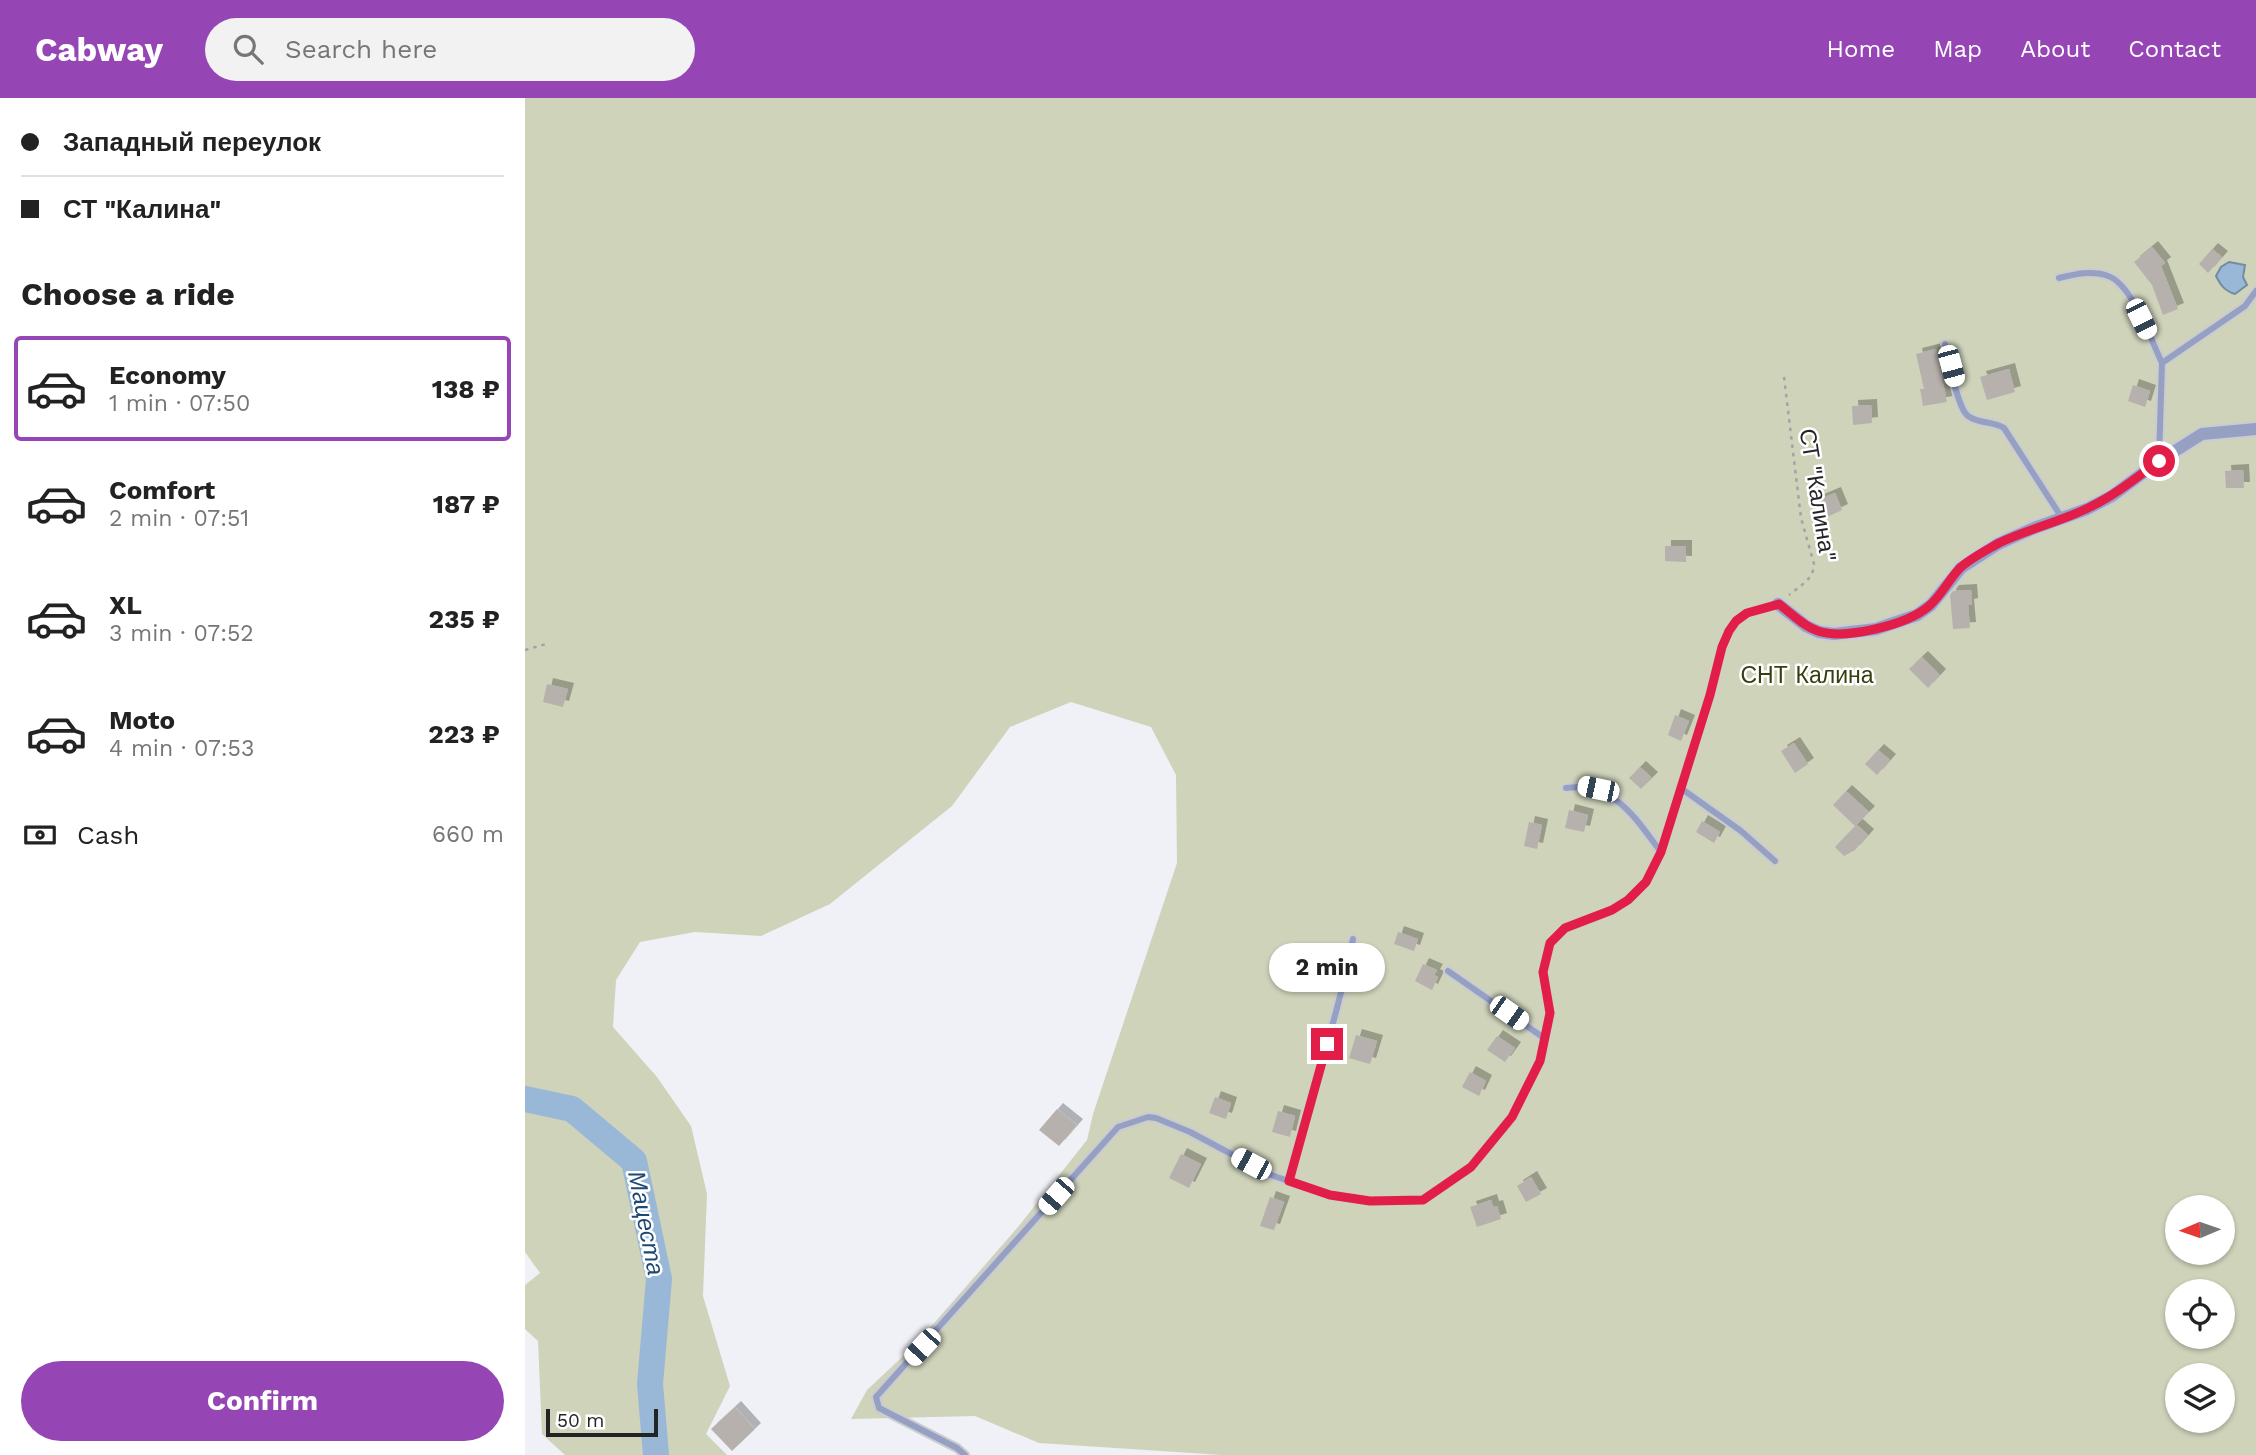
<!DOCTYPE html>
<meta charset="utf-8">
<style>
body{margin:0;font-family:"Work Sans",sans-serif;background:#f2f2f2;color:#222;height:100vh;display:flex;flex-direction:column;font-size:26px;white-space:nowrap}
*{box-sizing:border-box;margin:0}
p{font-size:23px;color:#767676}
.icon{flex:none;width:38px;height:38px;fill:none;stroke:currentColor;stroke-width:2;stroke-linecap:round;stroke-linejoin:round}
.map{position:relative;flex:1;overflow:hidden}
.side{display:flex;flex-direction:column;background:#fff;width:525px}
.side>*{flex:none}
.banner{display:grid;align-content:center;height:154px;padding:0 21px;background:#fff}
.needle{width:46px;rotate:268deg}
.tools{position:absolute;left:1640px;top:1097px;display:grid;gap:14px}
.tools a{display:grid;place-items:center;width:70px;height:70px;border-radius:50%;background:#fff;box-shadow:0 2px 5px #0004;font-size:35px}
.scale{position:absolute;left:21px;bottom:18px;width:112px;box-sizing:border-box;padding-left:7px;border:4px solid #232426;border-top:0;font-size:19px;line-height:24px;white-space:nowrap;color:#232426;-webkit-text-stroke:5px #fff;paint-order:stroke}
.end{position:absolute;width:32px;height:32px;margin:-16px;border:9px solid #e11d48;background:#fff;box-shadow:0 0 0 4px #fff}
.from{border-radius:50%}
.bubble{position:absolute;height:49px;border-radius:24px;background:#fff;box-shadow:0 2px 5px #0004;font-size:23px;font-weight:700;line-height:49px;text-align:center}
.car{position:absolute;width:21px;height:42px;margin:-21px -10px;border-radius:9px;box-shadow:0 0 5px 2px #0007;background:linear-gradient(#fff 24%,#345 0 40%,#fff 0 76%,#345 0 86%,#fff 0)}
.banner b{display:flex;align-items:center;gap:24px;height:66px;font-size:26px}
.banner b+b{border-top:2px solid #e0e0e0}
.banner i{width:18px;height:18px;background:#222}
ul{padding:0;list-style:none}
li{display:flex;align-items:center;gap:21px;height:105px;margin:0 14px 10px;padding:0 7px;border:4px solid transparent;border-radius:7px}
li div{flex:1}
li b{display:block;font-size:26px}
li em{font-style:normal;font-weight:700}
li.active{border-color:#9645b5}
li>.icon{width:63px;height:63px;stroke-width:1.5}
h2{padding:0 21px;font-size:32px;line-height:84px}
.pay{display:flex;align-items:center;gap:18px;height:77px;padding:0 21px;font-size:26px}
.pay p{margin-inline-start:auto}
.button{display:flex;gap:14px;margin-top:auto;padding:14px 21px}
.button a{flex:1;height:80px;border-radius:42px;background:#9645b5;color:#fff;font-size:28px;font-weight:700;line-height:80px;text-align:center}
header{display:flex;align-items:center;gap:42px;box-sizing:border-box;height:98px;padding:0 35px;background:#9645b5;color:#fff}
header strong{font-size:33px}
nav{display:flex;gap:38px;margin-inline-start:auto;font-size:24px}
.search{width:490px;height:63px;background:#f2f2f2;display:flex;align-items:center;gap:18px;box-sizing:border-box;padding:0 24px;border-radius:38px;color:#767676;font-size:26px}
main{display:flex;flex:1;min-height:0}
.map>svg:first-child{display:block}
.green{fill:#ced3ba;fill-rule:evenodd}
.water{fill:#99b7d6;stroke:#768ba1;stroke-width:2}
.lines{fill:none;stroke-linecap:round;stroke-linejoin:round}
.river{stroke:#99b7d6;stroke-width:26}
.building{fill:#b7b1ae;filter:url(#shadow)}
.service-casing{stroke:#caccd1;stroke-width:10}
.minor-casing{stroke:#caccd1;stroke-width:16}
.path{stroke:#a1a3a7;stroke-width:2.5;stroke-dasharray:3.5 5;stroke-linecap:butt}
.service{stroke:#95a0c3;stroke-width:6}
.minor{stroke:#95a0c3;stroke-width:12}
.route{stroke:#e11d48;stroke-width:9}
.labels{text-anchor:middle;stroke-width:5;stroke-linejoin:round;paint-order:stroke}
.street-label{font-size:23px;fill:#232426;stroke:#fff}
.park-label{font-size:23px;fill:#383e0e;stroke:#fff}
.water-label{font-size:24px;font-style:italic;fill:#1d4972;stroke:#fff}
</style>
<header>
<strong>Cabway</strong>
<div class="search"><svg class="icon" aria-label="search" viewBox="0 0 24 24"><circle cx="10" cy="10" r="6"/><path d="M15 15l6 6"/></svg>Search here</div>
<nav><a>Home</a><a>Map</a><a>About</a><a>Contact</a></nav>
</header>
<main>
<section class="side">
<div class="banner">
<b><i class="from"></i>Западный переулок</b>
<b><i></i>СТ &quot;Калина&quot;</b>
</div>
<h2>Choose a ride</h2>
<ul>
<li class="active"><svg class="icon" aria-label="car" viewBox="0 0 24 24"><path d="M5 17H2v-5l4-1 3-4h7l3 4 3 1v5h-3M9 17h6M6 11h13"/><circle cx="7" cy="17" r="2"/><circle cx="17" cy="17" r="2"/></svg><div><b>Economy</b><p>1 min · 07:50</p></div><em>138 ₽</em></li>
<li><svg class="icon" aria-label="car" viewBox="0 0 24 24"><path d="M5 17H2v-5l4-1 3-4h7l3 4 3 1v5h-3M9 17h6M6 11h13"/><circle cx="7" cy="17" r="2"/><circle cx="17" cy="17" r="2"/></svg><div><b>Comfort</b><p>2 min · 07:51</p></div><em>187 ₽</em></li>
<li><svg class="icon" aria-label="car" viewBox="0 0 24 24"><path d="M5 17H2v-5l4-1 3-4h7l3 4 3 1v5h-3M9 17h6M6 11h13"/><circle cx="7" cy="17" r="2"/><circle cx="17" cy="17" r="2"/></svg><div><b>XL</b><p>3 min · 07:52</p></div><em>235 ₽</em></li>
<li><svg class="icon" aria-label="car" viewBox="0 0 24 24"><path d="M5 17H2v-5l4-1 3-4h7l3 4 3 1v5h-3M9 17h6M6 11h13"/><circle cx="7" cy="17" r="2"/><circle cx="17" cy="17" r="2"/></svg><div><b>Moto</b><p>4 min · 07:53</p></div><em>223 ₽</em></li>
</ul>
<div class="pay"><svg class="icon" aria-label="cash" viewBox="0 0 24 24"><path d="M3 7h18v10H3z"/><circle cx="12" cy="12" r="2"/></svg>Cash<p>660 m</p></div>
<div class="button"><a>Confirm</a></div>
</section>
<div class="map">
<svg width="1731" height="1357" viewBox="0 0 1731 1357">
<defs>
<filter id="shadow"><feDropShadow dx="6" dy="-6" stdDeviation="0" flood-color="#0004"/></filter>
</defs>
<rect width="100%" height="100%" fill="#eff1f7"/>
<path class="green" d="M0 0H1731V1357H697L514 1345 450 1318 326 1321 342 1292 390 1247 493 1129 562 1042 568 1016 652 765 651 677 626 629 546 604 485 629 427 708 305 806 236 838 170 834 115 844 91 882 88 929 132 979 166 1028 182 1096 178 1198 205 1288 181 1336 202 1357H40L17 1336 13 1243 0 1231V1187L15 1175 0 1154ZM1652 1110H1698V1155H1652ZM1652 1194H1698V1239H1652ZM1652 1278H1698V1323H1652Z"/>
<path class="water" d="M1704 164 1720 167 1718 179 1722 187 1710 196C1700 193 1696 188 1691 178L1696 169Z"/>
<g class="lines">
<path class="river" d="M0 1001 47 1011 109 1063 134 1181 125 1286 131 1357"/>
</g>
<g class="building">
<path d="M1627 149 1640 165 1636 168 1653 211 1638 217 1627 187 1609 164Z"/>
<path d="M1687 151 1697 159 1683 175 1674 166Z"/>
<path d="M1411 251 1422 304 1398 308 1395 291H1399L1391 256Z"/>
<path d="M1484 271 1490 294 1462 302 1455 279Z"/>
<path d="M1608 287 1625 293 1620 309 1603 303Z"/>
<path d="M1346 307 1347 325 1328 327 1327 308Z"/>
<path d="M1718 372 1719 390H1701L1700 373Z"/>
<path d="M1310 395 1317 412 1300 420 1293 402Z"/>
<path d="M1140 448H1161V464L1140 463Z"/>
<path d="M1446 492 1447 506 1443 507 1445 530 1428 531 1425 497 1428 493Z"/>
<path d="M1397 559 1415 577 1403 590 1384 571Z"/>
<path d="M22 586 43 591 38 609 18 604Z"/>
<path d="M1150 617 1164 623 1156 643 1143 637Z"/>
<path d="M1269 645 1283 666 1270 675 1256 653Z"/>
<path d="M1353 652 1365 662 1352 677 1340 666Z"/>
<path d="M1115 669 1127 680 1116 691 1104 680Z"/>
<path d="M1321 693 1344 714 1330 728 1332 727 1343 737 1330 752 1319 758 1310 749 1330 728 1308 707Z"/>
<path d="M1044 712 1063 717 1059 734 1040 730Z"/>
<path d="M1177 723 1195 734 1189 745 1171 734Z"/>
<path d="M1004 724 1017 727 1012 751 999 748Z"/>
<path d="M873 834 893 841 889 853 869 846Z"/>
<path d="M898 866 912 872 909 877 913 879 907 892 890 883Z"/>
<path d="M831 937 852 943 845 966 824 960Z"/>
<path d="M972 938 990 950 980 964 962 952Z"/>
<path d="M945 974 961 983 954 998 937 989Z"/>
<path d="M690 999 706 1005 701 1021 684 1015Z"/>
<path d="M532 1011 552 1027 534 1048 514 1032Z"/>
<path d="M753 1013 770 1018 765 1039 747 1034Z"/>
<path d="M656 1056 676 1066 664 1090 644 1080Z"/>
<path d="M1006 1079 1016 1096 1001 1104 992 1088Z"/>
<path d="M745 1099 759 1104 749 1132 735 1128Z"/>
<path d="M966 1102 968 1109 972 1108 976 1121 952 1129 945 1109Z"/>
<path d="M210 1309 230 1331 207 1353 186 1331Z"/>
</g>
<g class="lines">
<g class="service-casing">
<g id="service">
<path d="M1534 180C1550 176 1568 172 1583 178 1607 186 1626 242 1637 265"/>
<path d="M1420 246C1424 261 1432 310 1443 318 1454 326 1468 323 1479 330L1537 420"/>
<path d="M1634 361 1637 265 1720 208 1731 193"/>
<path d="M1041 690C1090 684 1110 720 1136 754"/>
<path d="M1157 691 1216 733 1250 763"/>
<path d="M923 873 1019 940"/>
<path d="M764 1083C784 1002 812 923 828 841"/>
<path d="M440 1357 432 1350 354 1310 351 1299 593 1029 623 1019 631 1020 665 1034 746 1077 805 1097 845 1103 898 1102 946 1069 987 1019 1015 963 1025 915 1018 874 1025 845 1040 830 1087 812 1103 802 1121 784 1136 754 1185 597 1197 549 1204 533 1211 523 1222 515 1253 506"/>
</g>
</g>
<g class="minor-casing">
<path id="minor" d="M1253 506 1281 528 1294 534 1309 536 1351 531 1392 517 1406 507 1436 470 1473 446 1509 430 1562 411 1587 398 1634 363 1677 336 1731 331"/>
</g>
<g class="path">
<path d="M1259 279 1276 420 1289 466C1289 481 1275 488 1264 497"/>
<path d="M0 552 21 546"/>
</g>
<use href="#service" class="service"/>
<use href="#minor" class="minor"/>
</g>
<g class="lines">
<path class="route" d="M802 946 764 1083 805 1097 845 1103 898 1102 946 1069 987 1019 1015 963 1025 915 1018 874 1025 845 1040 830 1087 812 1103 802 1121 784 1136 754 1185 597 1197 549 1204 533 1211 523 1222 515 1254 506C1266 515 1278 528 1293 533 1320 542 1382 527 1404 508 1416 498 1423 483 1434 471 1444 461 1462 452 1474 445 1503 431 1535 424 1563 410 1589 398 1611 380 1634 363"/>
</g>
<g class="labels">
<g class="street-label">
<text transform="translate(1293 397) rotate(81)" y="8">СТ "Калина"</text>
</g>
<g class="park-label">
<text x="1282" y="585">СНТ Калина</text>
</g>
<g class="water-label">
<text transform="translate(121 1125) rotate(79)" y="8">Мацеста</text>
</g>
</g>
</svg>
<div class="tools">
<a><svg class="needle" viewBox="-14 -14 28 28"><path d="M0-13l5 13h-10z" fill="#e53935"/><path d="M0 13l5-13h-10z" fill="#767676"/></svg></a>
<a><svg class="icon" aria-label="locate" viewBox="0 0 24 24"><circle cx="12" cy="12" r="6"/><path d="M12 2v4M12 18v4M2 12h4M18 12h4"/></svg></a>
<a><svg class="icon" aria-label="layers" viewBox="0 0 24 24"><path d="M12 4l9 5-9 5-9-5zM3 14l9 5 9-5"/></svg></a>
</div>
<div class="scale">50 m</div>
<i class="end from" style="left:1634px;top:363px"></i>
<i class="end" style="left:802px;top:946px"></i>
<div class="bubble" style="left:744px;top:845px;width:116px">2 min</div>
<i class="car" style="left:1616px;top:221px;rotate:154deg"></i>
<i class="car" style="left:1426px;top:268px;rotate:165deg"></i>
<i class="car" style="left:1073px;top:691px;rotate:282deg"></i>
<i class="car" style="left:984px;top:915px;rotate:125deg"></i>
<i class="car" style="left:726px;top:1066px;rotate:298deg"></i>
<i class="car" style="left:531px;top:1098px;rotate:221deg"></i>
<i class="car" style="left:397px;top:1249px;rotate:223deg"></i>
</div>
</main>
